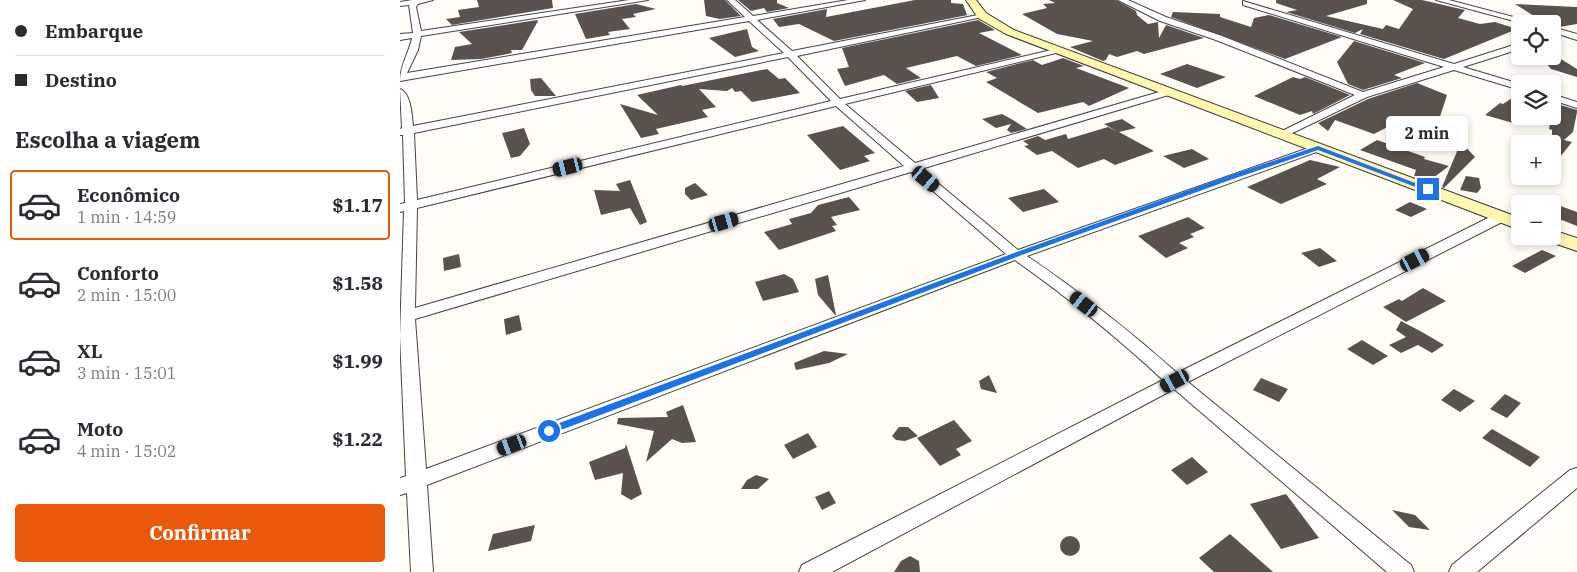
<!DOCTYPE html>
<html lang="pt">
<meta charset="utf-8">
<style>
body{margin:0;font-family:"IBM Plex Serif",serif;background:#f2f2f3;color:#2b2b33;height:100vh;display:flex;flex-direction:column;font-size:19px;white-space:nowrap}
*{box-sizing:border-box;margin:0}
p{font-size:16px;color:#7c7c81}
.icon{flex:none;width:28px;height:28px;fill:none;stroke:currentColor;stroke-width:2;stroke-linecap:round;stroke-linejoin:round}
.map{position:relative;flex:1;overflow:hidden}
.details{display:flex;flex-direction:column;background:#fff;width:400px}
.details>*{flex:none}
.top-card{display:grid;align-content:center;height:110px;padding:0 15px;background:#fff}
.fabs{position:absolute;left:1111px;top:15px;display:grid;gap:10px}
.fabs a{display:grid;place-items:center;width:50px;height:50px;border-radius:5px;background:#fff;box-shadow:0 2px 8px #0003;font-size:25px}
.end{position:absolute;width:22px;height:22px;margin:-11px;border:6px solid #1a73e8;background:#fff;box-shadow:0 0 0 2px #fff}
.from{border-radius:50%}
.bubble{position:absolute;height:35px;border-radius:5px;background:#fff;box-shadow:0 2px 8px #0003;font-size:16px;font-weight:800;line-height:35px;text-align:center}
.car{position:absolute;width:15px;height:30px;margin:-15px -8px;border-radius:6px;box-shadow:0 0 4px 1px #0007;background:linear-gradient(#222 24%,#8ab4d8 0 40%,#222 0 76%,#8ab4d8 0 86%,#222 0)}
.top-card b{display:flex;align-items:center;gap:18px;height:48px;font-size:19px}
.top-card b+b{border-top:1px solid #e1e1e2}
.top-card i{width:12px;height:12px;background:#2b2b33}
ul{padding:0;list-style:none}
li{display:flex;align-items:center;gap:15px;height:70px;margin:0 10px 8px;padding:0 5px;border:2px solid transparent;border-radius:5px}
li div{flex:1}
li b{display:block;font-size:19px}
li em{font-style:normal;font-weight:800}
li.on{border-color:#ea580c}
li>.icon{width:45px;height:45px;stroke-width:1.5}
h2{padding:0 15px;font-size:22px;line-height:60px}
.primary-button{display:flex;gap:10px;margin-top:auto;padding:10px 15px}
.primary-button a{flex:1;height:58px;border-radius:5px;background:#ea580c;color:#fff;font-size:20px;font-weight:800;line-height:58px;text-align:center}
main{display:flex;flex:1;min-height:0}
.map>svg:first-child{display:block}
.building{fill:#5a524d}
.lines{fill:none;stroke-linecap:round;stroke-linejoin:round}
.street-casing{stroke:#444;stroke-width:2}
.secondary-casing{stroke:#333;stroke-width:2}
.street{fill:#fff;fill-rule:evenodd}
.secondary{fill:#fff6b0;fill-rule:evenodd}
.route{fill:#1a73e8}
</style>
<main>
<section class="details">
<div class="top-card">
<b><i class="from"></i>Embarque</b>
<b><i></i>Destino</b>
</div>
<h2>Escolha a viagem</h2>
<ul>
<li class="on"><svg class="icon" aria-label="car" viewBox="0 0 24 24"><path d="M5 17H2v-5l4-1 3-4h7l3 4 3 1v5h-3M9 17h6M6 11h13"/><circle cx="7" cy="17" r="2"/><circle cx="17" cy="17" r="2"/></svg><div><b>Econômico</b><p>1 min · 14:59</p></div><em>$1.17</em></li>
<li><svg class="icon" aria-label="car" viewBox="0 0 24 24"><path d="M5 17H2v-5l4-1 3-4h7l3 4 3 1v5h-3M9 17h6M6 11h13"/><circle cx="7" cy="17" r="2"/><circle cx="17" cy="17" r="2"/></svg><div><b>Conforto</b><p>2 min · 15:00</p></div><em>$1.58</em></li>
<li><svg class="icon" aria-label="car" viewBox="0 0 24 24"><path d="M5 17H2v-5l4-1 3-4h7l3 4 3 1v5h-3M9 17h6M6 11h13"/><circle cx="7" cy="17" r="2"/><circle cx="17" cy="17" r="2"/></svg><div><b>XL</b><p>3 min · 15:01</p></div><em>$1.99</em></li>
<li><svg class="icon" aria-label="car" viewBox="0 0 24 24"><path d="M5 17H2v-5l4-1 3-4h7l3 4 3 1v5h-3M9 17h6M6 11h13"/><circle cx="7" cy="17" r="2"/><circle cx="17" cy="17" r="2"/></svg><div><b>Moto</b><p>4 min · 15:02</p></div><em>$1.22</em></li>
</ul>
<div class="primary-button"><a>Confirmar</a></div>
</section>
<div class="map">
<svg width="1177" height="572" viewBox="0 0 1177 572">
<rect width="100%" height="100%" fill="#fffdf5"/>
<g class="building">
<path d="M77 0H152L153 8 52 25 46 19 60 17 58 10 79 7Z"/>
<path d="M304 0H325L341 16 320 19 306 16Z"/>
<path d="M338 0H377V3L389 8 367 12 364 8 351 11Z"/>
<path d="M515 0H551V3L563 4 567 15 573 14 434 41 399 24 379 27 373 19 427 9 426 17Z"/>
<path d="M649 0H716L736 11 737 15 748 24 758 22 759 38 766 25 804 38 744 54 737 51 717 57 709 54 706 60 703 61 670 47 693 41 657 34 622 14 647 8 643 4 655 3Z"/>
<path d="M876 0H967V4L926 16 983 29 986 25 999 29 1013 9 993 0H1022L1065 10 1058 18 1080 24 1095 22 1117 29 1044 59 960 34 963 29 955 33 886 12 897 10 876 3Z"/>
<path d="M236 4 256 9 233 14 236 17 222 19 230 29 208 32 210 35 186 39 175 14Z"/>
<path d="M1115 4 1177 7V24L1159 27 1152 25V23L1147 24Z"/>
<path d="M773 12 820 14V17L851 27 854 18 869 15 942 37 885 59 771 17Z"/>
<path d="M137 20 138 21 122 50H111L112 53 81 59 51 60 55 47 72 44 59 32Z"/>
<path d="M578 20 595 30 579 33 622 55 576 66 557 56 506 68 521 78 497 84 484 75 445 86 437 69 449 67 442 48Z"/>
<path d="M347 29 352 47 359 51 335 57 309 38Z"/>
<path d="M954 41 1025 63 994 75 1002 78 963 90 948 84 937 62Z"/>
<path d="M1140 56H1156L1177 69V77L1151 69Z"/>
<path d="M663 58 684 66 676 68 729 88 689 106 683 102 638 113 586 82 597 78 586 72 633 60 642 65Z"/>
<path d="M787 64 826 77 797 88 760 74Z"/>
<path d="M367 69 379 79 385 78 400 93 352 102 341 91 335 92 332 88 327 91 299 89 316 107 302 110 308 117 256 129 259 134 241 138 220 104 258 115 237 95 281 85 282 86Z"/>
<path d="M893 77 900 79 905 77 950 95 913 114 912 111 900 115 854 96Z"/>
<path d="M141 78 156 96H135L131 90 130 79Z"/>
<path d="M1017 83 1047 95 1038 123 1046 126 1036 140 1007 117 974 134 935 120 928 131 918 123 968 99Z"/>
<path d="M531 85 539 98 517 102 505 91Z"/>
<path d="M1112 98 1120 100V125L1085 115 1100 103 1103 104Z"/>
<path d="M1154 103 1177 110V112L1173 132 1164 140 1172 142 1152 167V130L1149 129Z"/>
<path d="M602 114 613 120 627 129 611 133 607 130 611 124 596 128 582 119Z"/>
<path d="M722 119 736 128 719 132 754 151 715 165 704 159 678 168 652 151 637 155 624 146 629 145 623 141 638 136 645 140 666 134 668 139 708 127 718 132 704 124Z"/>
<path d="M443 126 475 153 464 156 470 161 440 170 407 135Z"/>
<path d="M124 128 130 144 120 156 111 158 102 133Z"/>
<path d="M977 140 1025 157 1024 159 1049 166 1029 181 1014 176 1016 170 960 150Z"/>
<path d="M1061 142 1075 157 1044 188 1042 187Z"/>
<path d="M792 149 809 159 784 168 763 156Z"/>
<path d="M910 160 940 167 917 179 927 184 881 204 847 187Z"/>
<path d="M1066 176 1079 178 1081 188 1077 193 1060 190Z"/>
<path d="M230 180 247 222 240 225 230 208 201 215 194 190 220 191 216 184Z"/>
<path d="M295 183 308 195 291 200 285 194V188Z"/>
<path d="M644 189 659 202 623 212 608 198Z"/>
<path d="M449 197 460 210 431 217 437 225 432 226 436 231 379 250 364 232 392 224 389 219 411 213 418 205Z"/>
<path d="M1010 202 1027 209 1011 217 995 210Z"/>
<path d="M1152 203 1177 212V226L1162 220 1152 227Z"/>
<path d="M788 217 805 228 790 234 794 237 779 243 788 248 766 258 738 236Z"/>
<path d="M920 248 937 261 919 267 901 253Z"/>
<path d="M1142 250 1156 256 1125 273 1112 266Z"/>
<path d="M59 254 61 267 44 271 43 258Z"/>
<path d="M384 274 393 279 399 292 363 301 355 282Z"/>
<path d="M428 275 436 315H435L418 295 415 279Z"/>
<path d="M1023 288 1046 301 1006 322 983 307 999 299 1002 301Z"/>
<path d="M119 315 122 330 106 335 104 319Z"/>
<path d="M1001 321 1022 332 1044 345 1032 353 1018 345 1001 353 989 345 1006 337 996 330Z"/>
<path d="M962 340 988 356 973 365 947 349Z"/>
<path d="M424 351 448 354 429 363 396 370 394 363Z"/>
<path d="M589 375 597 393 581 389 579 381Z"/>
<path d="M861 378 888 389 879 402 853 390Z"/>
<path d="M1054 389 1075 401 1060 412 1041 400Z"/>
<path d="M1105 394 1121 403 1107 418 1090 409Z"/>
<path d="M283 405 296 442 282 443 272 439 246 462 254 431 217 424 218 418 268 417 266 412Z"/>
<path d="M554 420 572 441 556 449 561 455 540 466 517 438Z"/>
<path d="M499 427H508L518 436 505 441 496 440 492 436Z"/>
<path d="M1092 429 1140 457 1130 467 1082 438Z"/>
<path d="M408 433 417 447 393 459 384 445Z"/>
<path d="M226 444 242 494 231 500 221 494 223 473 195 480 189 462 225 448Z"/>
<path d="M792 457 808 472 787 485 771 470Z"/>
<path d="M356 475 369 479 358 489H341L347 480Z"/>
<path d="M429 491 436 503 422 510 415 497Z"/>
<path d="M886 494 919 538 881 549 850 504Z"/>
<path d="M992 510 1015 515 1030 530 1009 527Z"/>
<path d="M135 525 131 541 88 551 93 534Z"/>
<path d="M830 534 847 549 873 572H814L799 558Z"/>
<circle cx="670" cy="546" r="10"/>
<path d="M510 556 519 561 520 572H494L501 561Z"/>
</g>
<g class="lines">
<g class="street-casing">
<g id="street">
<path d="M12 0H33L18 4 16 7 21 31 229 0H248L21 36 18 50 7 73 345 17 327 0H335L353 16 448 0H465L357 20 392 51 583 14 587 16 397 56 440 99 660 48V52L445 104 515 163 766 90H772V94L521 169 618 250 914 146H922V150L627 256C680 292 729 330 777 373L1096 214H1106L1108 217 1106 220 788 382 1011 565 1014 572H987L774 389 432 572H399L402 565 763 380C716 336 667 297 615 260L27 485 33 572H11L7 493 0 495V478L6 476 0 336 4 211 0 212V204L5 203 3 135H0V129L2 128 0 89C11 93 12 116 13 126L384 53 349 21 0 81C0 65 9 53 12 38L0 40V34L13 33 9 5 0 6V2ZM388 57 431 101 17 200 14 133ZM436 106 504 166 15 308 17 208ZM511 172 606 254 26 469 15 319Z"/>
<path d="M718 0H728L766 17 822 36 963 92 1044 67 843 5V1L1054 64 1120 43V49L1063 67 1120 84V90L1054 70 967 97 882 138 878 137V133L955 95 816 40 760 21Z"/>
<path d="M1036 0H1049L1140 24H1125Z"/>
<path d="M1152 27 1177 34V40L1152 32Z"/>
<path d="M1152 94 1177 102V108L1152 100Z"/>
<path d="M1177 468V488L1077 572H1049L1052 565 1170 470Z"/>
</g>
</g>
<g class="secondary-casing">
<g id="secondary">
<path d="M566 0H576L586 13 614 30 1120 218V230L606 34 578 18Z"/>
<path d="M1152 230 1177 238V251L1145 240 1142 236H1152Z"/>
</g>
</g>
<use href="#street" class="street"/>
<use href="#secondary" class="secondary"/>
</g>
<path class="route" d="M918 146 1031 189 1026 191 918 150 833 179 619 256 153 433H146L144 431 146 428 614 253 828 176Z"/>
</svg>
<div class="fabs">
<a><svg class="icon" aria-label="locate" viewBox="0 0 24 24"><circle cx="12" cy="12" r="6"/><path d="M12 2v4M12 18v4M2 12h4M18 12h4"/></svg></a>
<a><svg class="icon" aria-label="layers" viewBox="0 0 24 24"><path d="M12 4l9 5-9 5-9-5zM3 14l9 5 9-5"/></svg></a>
<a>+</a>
<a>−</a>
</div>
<i class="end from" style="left:149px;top:431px"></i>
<i class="end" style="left:1028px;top:189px"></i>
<div class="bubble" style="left:986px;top:116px;width:82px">2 min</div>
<i class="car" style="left:168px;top:167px;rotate:256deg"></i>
<i class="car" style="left:526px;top:179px;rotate:130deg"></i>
<i class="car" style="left:324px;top:222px;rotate:74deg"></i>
<i class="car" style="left:1015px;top:260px;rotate:63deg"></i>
<i class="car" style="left:684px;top:304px;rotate:308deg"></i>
<i class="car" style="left:775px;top:381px;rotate:242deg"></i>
<i class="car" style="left:112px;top:445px;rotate:249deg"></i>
</div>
</main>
